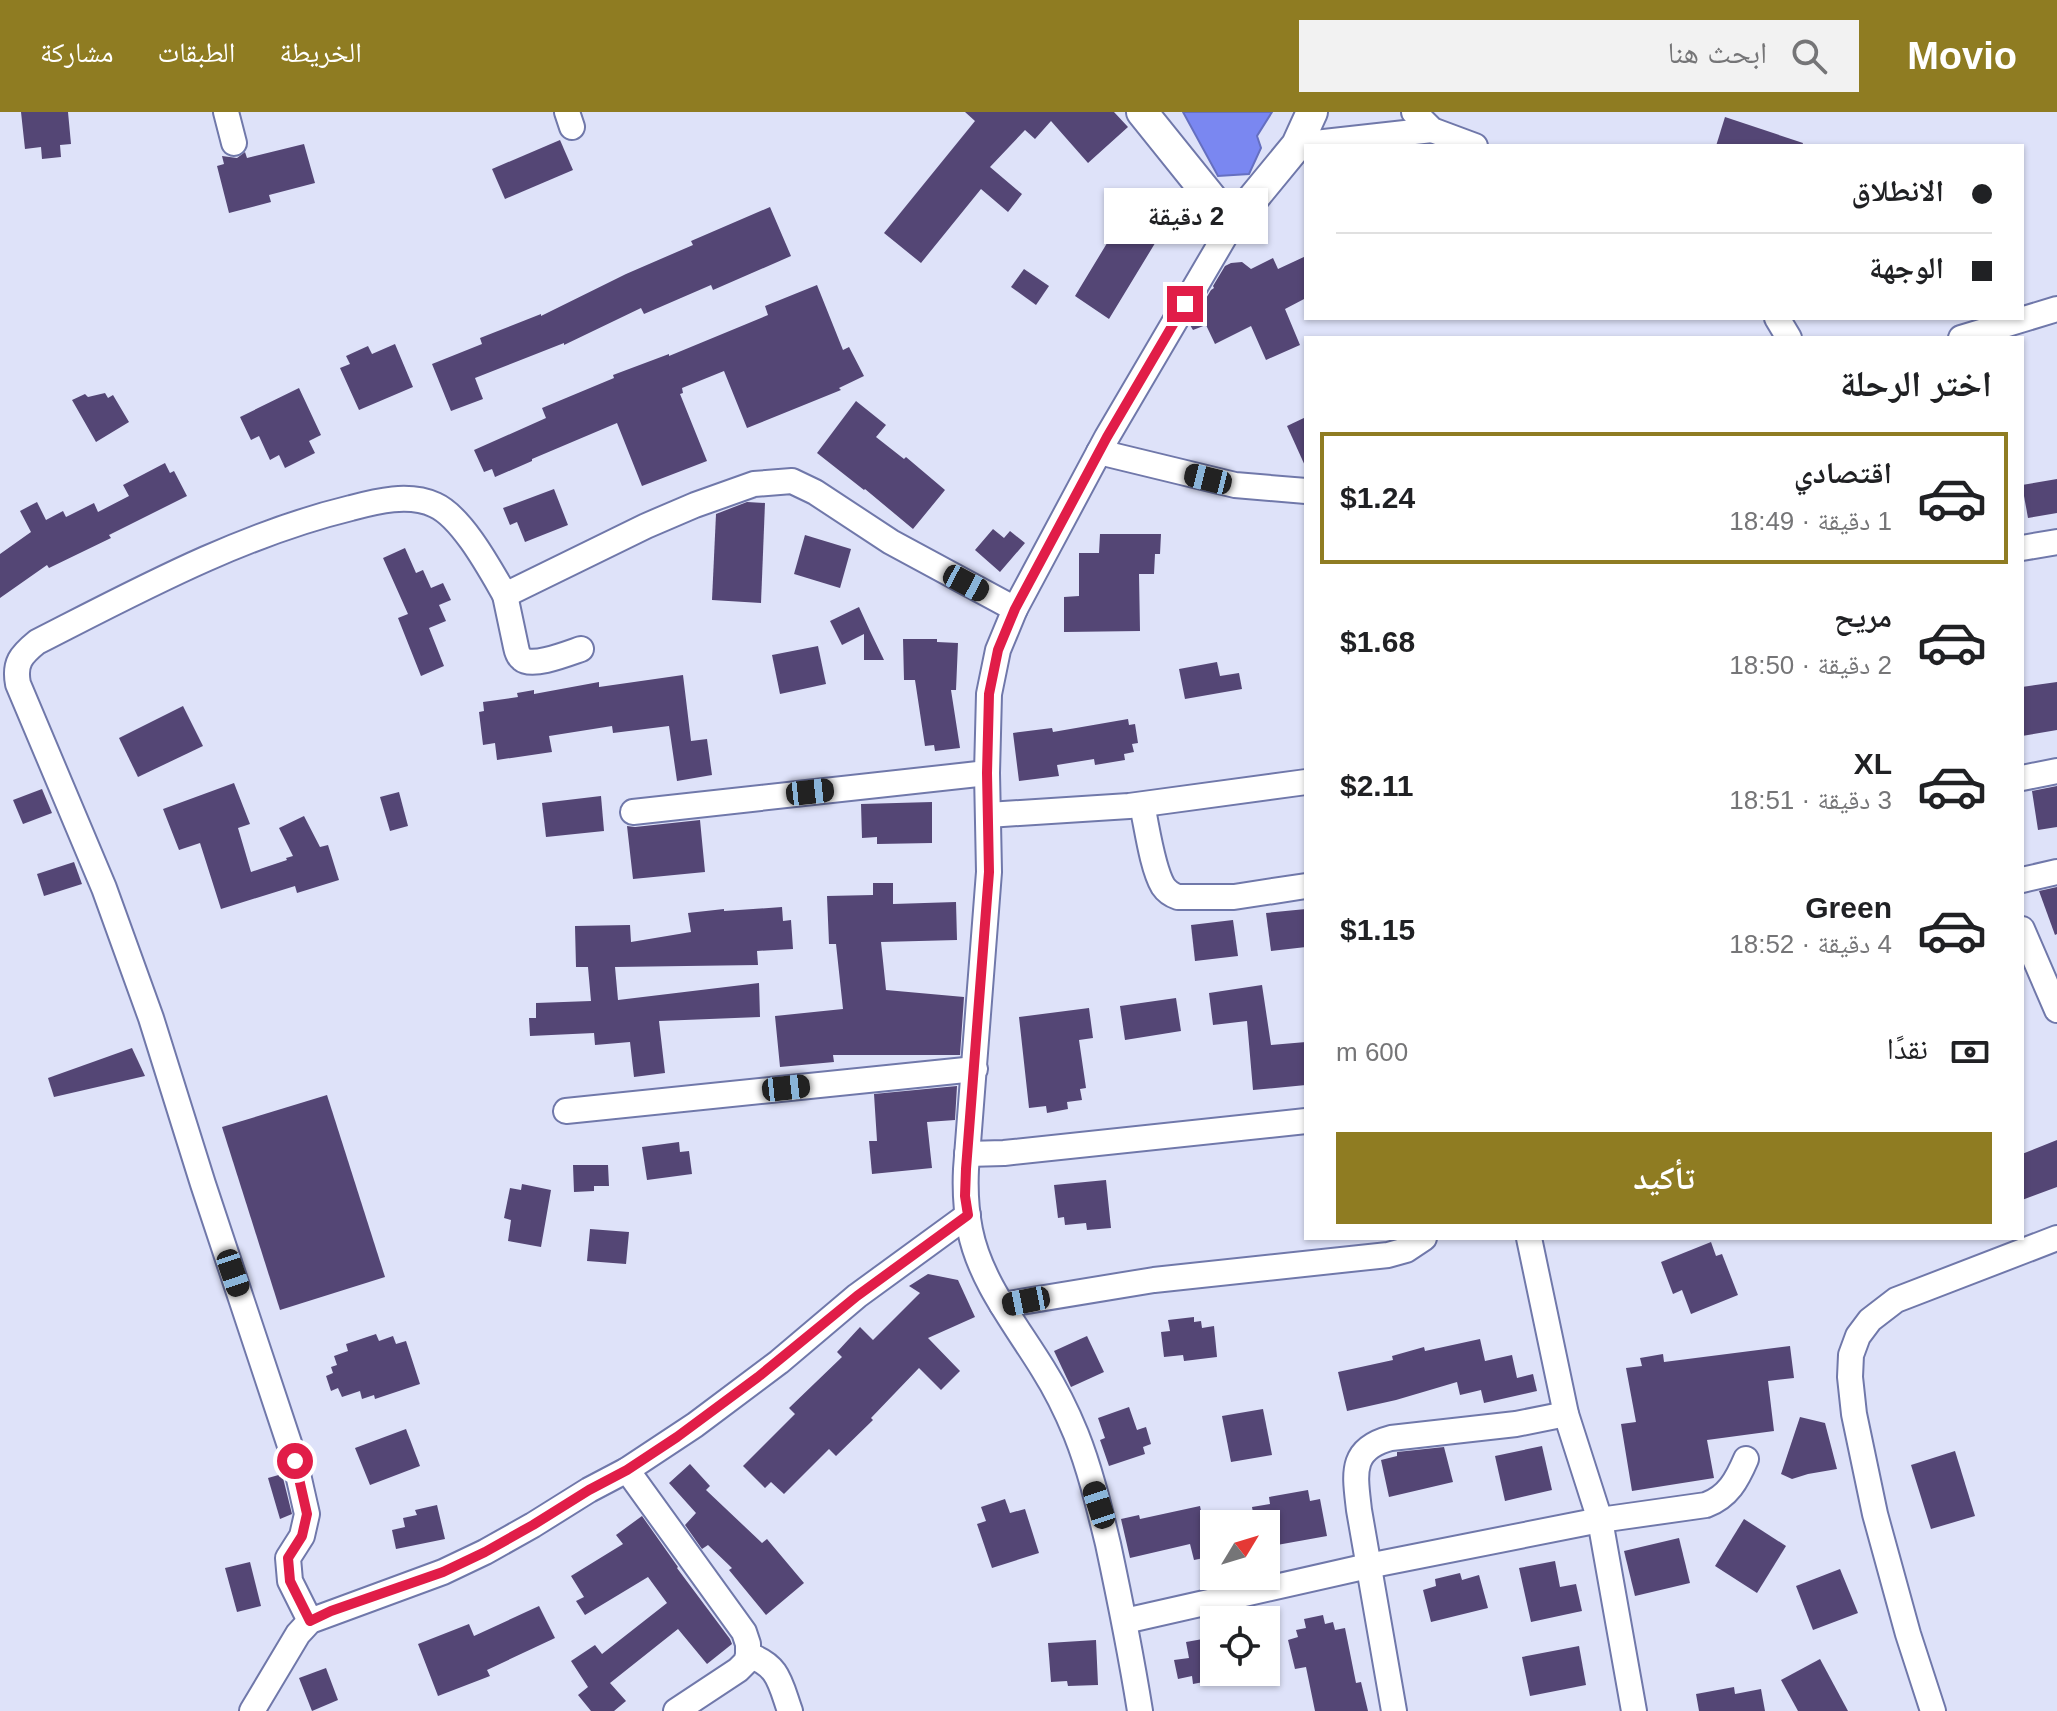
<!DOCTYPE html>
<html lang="ar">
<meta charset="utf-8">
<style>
body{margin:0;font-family:Helvetica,"Noto Naskh Arabic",sans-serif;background:#f2f2f2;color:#202124;direction:rtl;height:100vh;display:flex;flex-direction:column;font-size:30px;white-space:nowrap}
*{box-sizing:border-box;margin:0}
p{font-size:26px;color:#757577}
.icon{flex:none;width:44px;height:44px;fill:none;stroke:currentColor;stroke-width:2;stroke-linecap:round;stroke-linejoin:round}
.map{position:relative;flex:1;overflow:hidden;direction:ltr}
.drawer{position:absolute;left:1304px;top:224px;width:720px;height:904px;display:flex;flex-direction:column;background:#fff;border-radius:0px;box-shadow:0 2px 6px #0004;direction:rtl}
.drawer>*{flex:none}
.banner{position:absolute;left:1304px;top:32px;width:720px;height:176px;border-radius:0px;box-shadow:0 2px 6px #0004;direction:rtl;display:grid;align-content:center;height:176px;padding:0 32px;background:#fff}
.needle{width:52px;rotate:52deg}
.controls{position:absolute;left:1200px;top:1398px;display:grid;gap:16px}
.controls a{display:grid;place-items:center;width:80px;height:80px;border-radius:0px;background:#fff;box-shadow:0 2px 6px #0004;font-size:40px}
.end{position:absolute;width:36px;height:36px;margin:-18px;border:10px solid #e11d48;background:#fff;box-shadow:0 0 0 4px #fff}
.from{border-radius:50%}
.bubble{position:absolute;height:56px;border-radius:0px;background:#fff;box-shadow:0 2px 6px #0004;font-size:26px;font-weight:800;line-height:56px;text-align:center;direction:rtl}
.car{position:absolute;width:24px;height:48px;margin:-24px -12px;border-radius:10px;box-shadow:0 0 6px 2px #0007;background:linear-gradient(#222 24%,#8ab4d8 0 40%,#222 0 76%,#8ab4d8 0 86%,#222 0)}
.banner b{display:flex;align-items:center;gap:28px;height:76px;font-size:30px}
.banner b+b{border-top:2px solid #e0e0e0}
.banner i{width:20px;height:20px;background:#202124}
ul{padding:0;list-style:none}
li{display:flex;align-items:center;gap:24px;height:132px;margin:0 16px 12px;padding:0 16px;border:4px solid transparent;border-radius:0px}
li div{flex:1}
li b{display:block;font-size:30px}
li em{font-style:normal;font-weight:800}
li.current{border-color:#8f7c22}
li>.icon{width:72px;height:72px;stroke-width:1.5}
h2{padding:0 32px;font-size:36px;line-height:96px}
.pay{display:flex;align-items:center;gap:20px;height:88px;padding:0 32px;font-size:30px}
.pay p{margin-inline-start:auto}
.action{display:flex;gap:16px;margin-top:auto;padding:16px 32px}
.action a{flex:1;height:92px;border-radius:0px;background:#8f7c22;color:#fff;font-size:32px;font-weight:800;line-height:92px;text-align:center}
header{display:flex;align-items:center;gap:48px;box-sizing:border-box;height:112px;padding:0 40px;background:#8f7c22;color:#fff}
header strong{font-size:38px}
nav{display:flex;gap:44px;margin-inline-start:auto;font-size:28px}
.search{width:560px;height:72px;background:#f2f2f2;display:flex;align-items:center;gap:20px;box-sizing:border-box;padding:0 28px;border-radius:0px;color:#757577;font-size:30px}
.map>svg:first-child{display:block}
.water{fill:#7a87f1;stroke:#656fc0;stroke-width:2}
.building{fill:#544675}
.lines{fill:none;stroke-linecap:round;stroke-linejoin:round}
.minor-casing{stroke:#7078aa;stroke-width:28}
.tertiary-casing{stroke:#7078aa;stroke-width:34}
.minor{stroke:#fff;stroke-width:24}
.tertiary{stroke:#fff;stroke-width:30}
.route{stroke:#e11d48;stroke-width:10}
</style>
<header>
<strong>Movio</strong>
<div class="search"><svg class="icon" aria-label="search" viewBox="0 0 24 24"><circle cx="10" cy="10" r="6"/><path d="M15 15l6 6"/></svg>ابحث هنا</div>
<nav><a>الخريطة</a><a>الطبقات</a><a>مشاركة</a></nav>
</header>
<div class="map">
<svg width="2057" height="1599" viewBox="0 0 2057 1599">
<rect width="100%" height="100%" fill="#dee2f9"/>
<path class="water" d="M1183 0H1272L1257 24 1261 36 1249 62 1218 64Z"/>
<g class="building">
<path d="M21 0H68L71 32 60 33 61 45 42 47 41 35 25 37Z"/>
<path d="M965 0H1114L1128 15 1088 51 1051 9 1035 27 1025 18 990 55 1022 82 1008 100 981 77 921 151 884 121 975 9Z"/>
<path d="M1725 5 1803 31 1802 34H1716Z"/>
<path d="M560 28 573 58 505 87 492 57Z"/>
<path d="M304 32 315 71 269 83 271 90 229 101 217 54 224 52 222 44 237 46 245 40 247 46Z"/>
<path d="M1135 85 1149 94 1146 98 1152 101 1150 105 1156 109 1154 112 1159 115 1156 120 1160 123 1109 207 1075 184Z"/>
<path d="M770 95 791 144 713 178 711 173 644 202 641 196 564 233V231L475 266 483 287 451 299 432 252 482 232 480 226 541 202V204L626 162 693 133 691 129Z"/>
<path d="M1306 144V186L1285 197 1300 233 1266 248 1251 214 1215 232 1206 213 1193 218 1190 213 1211 178 1214 176 1213 174 1225 154 1231 151 1242 150 1251 157 1273 146 1278 157Z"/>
<path d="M1024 157 1049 174 1036 193 1011 175Z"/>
<path d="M817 173 843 238 849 235 864 264 839 276 841 278 747 316 724 259 682 276 683 281 680 282 707 349 642 374 617 311 532 347V349L495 365 492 357 484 360 474 338 546 306 542 296 614 266 613 263 669 242V244L768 203 765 194Z"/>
<path d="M395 232 413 275 359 298 340 256 350 252 346 244 368 234 372 242Z"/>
<path d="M299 276 321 323 309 329 315 341 285 356 279 343 270 348 259 324 251 328 240 305Z"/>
<path d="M105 281 108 286 113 283 129 310 96 330 72 288 85 282 88 285Z"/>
<path d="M856 289 886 313 876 325 904 347 906 345 945 378 913 417 865 377 864 378 817 341Z"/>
<path d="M1306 305V356L1287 314Z"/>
<path d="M165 351 170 361 174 359 187 384 109 423 111 426 49 456 47 453 0 486V442L31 420 20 399 37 390 46 408 63 399 66 405 94 391 98 400 129 384 123 373Z"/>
<path d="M2057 367V401L2028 406 2022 373Z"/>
<path d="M554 377 568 413 525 430 517 410 510 413 503 396Z"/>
<path d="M747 390 765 391 761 491 712 488 716 402Z"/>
<path d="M993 417 1004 426 1010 419 1025 431 1000 460 975 438Z"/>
<path d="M1100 422H1161L1160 442H1155L1154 462H1139L1140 519 1064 520V485L1079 484V441H1099Z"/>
<path d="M805 423 851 437 840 476 794 462Z"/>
<path d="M405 436 416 461 423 458 431 476 443 471 451 488 439 493 446 509 429 516 444 554 421 564 398 506 408 502 383 446Z"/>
<path d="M859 495 870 519 884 548H864V522L842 533 830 509Z"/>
<path d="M903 527H937V530L958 531 956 578H951L960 636 935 639 934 633 925 634 915 568H904Z"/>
<path d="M818 534 826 572 780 582 772 543Z"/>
<path d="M1217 550 1220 564 1239 561 1242 577 1185 587 1179 557Z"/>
<path d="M683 563 691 629 707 627 712 663 677 669 669 614 613 621 612 614 549 624 552 640 497 648 495 631 483 633 479 600 484 599 483 590 518 585 517 581 534 578V582L599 570V575Z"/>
<path d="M2057 570V618L2022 624V575Z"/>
<path d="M183 594 203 634 138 665 119 626Z"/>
<path d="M1128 607 1129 613 1135 612 1138 631 1132 632 1134 640 1124 642 1125 648 1095 653 1094 647 1057 653 1059 664 1019 669 1013 621 1052 616 1053 620Z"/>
<path d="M234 671 250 712 238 716 251 760 287 748 286 746 293 744 279 716 304 704 320 735 328 733 339 768 297 781 295 774 221 797 200 731 179 738 163 697Z"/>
<path d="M2057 674V715L2038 718 2032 679Z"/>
<path d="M42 677 52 701 23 712 13 688Z"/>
<path d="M399 680 408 714 390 719 380 685Z"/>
<path d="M601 684 604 719 546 725 542 691Z"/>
<path d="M932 690V731L877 732V725L862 726 861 692Z"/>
<path d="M700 708 705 760 633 767 627 714 635 715Z"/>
<path d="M74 750 82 772 44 784 37 762Z"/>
<path d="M873 771H893V792L956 790 957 828 881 830 886 878 964 885 960 943H833L834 950 780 955 775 904 843 897 836 832H829L827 784 873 783Z"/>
<path d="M2057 775V822L2055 823 2039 779Z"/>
<path d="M782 795 783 809 791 808 793 837 757 839 758 853 615 855 618 888 759 871 760 905 659 909 665 961 634 965 630 930 595 933 594 921 530 924 529 906H536V891L591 889 588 855H576L575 814 630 813 631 830 691 820 688 801 724 797V799Z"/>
<path d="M1306 797V835L1271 839 1266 801Z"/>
<path d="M1233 808 1238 844 1195 849 1191 813Z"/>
<path d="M1262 873 1271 933 1306 930V973L1253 978 1247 909 1213 913 1209 881Z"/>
<path d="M1176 886 1181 919 1125 928 1120 894Z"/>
<path d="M1089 896 1093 926 1079 928 1086 976 1080 977 1082 988 1067 990 1068 997 1047 1001 1046 994 1029 996 1019 905Z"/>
<path d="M132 936 145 964 54 985 48 966Z"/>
<path d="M957 974 955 1008 927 1010 932 1056 872 1062 869 1029H877L874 982Z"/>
<path d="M327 983 385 1165 280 1198 222 1015Z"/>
<path d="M2057 1028V1075L2022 1088V1042Z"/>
<path d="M679 1030 680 1040 689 1039 692 1062 647 1068 642 1035Z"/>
<path d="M573 1053H608L609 1074H594V1079L574 1080Z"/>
<path d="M1106 1068 1111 1116 1087 1118 1086 1111 1065 1113 1064 1105 1058 1106 1054 1073Z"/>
<path d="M522 1072 551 1078 541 1135 508 1129 511 1108 504 1106 510 1076 521 1078Z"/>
<path d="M590 1117 629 1120 626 1152 587 1149Z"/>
<path d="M1711 1130 1716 1144 1722 1142 1738 1183 1691 1202 1682 1178 1673 1182 1661 1150Z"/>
<path d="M928 1162 958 1168 975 1205 928 1226 960 1259 941 1278 919 1256 871 1306 873 1308 836 1344 829 1337 784 1382 771 1370 765 1376 743 1354 795 1302 789 1296 842 1245 837 1240 860 1215 873 1228 920 1181 909 1174Z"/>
<path d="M1194 1205V1210L1201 1209 1202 1216 1214 1214 1217 1245 1184 1249 1183 1243 1164 1245 1161 1220 1170 1219 1168 1208Z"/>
<path d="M376 1222 379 1229 393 1224 396 1232 406 1229 420 1272 375 1287 374 1283 362 1287 360 1279 342 1285 338 1276 331 1279 326 1264 333 1261 331 1255 337 1253 334 1244 348 1239 346 1232Z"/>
<path d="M1087 1224 1104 1260 1071 1275 1054 1239Z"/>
<path d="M1480 1227 1485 1249 1512 1243 1517 1266 1533 1262 1537 1279 1484 1291 1481 1278 1460 1283 1457 1270 1396 1288 1347 1299 1338 1260 1393 1248 1392 1244 1424 1235 1425 1239Z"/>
<path d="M1790 1234 1794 1266 1768 1269 1774 1319 1707 1328 1714 1366 1632 1379 1621 1312 1636 1310 1626 1256 1642 1254 1640 1246 1663 1242 1664 1250Z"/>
<path d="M1129 1295 1137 1318 1146 1315 1151 1332 1143 1335 1145 1342 1109 1354 1100 1328 1105 1326 1098 1306Z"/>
<path d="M1263 1297 1272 1343 1231 1350 1222 1304Z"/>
<path d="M1800 1305 1825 1311 1837 1357 1808 1362 1792 1367 1781 1362Z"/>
<path d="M406 1317 420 1354 370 1373 355 1336Z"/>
<path d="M1542 1334 1552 1378 1505 1389 1495 1344Z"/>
<path d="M1444 1335 1453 1370 1389 1385 1381 1348 1397 1344V1340Z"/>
<path d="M1955 1339 1975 1404 1931 1417 1911 1353Z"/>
<path d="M690 1352 710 1374 706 1378 762 1431 767 1427 804 1471 766 1503 729 1458 732 1456 708 1433 702 1437 685 1413 696 1401 669 1371Z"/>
<path d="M282 1362 292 1402 280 1407 268 1366Z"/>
<path d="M1308 1378 1310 1389 1320 1387 1327 1424 1277 1433 1274 1414 1266 1416V1412H1255L1252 1395 1270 1392 1269 1385Z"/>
<path d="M1005 1387 1010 1401 1025 1397 1039 1441 992 1456 977 1412 986 1409 981 1395Z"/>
<path d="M437 1393 445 1427 396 1437 392 1418 405 1415 403 1406 417 1403 415 1398Z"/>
<path d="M1200 1394 1205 1419 1214 1417V1444L1194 1448 1190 1432 1130 1446 1121 1407 1139 1403 1140 1407Z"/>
<path d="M642 1404 678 1455 677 1456 730 1527 732 1532 707 1552 678 1517 610 1571 626 1589 614 1599H591L578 1583 588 1575 571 1549 595 1533 602 1542 667 1491 648 1465 585 1503 576 1489 584 1485 571 1464 623 1432 616 1423Z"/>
<path d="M1744 1407 1786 1434 1757 1481 1715 1454Z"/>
<path d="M1679 1426 1690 1471 1635 1484 1624 1439Z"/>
<path d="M1555 1449 1560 1475 1576 1472 1582 1499 1531 1510 1519 1456Z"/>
<path d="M250 1450 261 1494 237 1500 225 1456Z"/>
<path d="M1840 1457 1858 1501 1813 1518 1796 1474Z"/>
<path d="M1460 1461 1462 1468 1479 1463 1488 1496 1431 1510 1423 1478 1436 1474 1435 1467Z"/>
<path d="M539 1494 555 1526 487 1558 490 1564 438 1584 418 1532 469 1512 474 1524Z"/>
<path d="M1323 1503 1325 1512 1333 1510 1335 1518 1345 1516 1356 1571 1361 1570 1368 1599H1315L1306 1555 1295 1557 1288 1528 1298 1525 1296 1518 1306 1516 1304 1507Z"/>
<path d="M1214 1525V1568L1193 1572 1192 1564 1178 1567 1174 1548 1189 1546 1186 1530Z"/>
<path d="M1096 1528 1098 1573 1068 1574 1067 1569 1051 1570 1048 1531Z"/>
<path d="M1579 1534 1586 1573 1530 1584 1522 1545Z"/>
<path d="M1820 1547 1848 1599H1798L1781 1568Z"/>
<path d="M326 1556 338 1588 312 1599 299 1566Z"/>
<path d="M1734 1575 1735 1582 1761 1577 1765 1599H1699L1696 1582Z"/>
</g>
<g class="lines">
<g class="minor-casing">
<g id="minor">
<path d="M226 0 234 31"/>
<path d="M567 0 572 15"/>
<path d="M1414 0 1432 18 1475 34"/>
<path d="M1297 33 1432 18"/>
<path d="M1777 206 1789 226"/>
<path d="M1961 226 2057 197"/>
<path d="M1099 340 1235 373 1306 379"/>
<path d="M2022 436 2057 430"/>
<path d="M505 483 516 535C517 540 518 544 522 547 532 556 569 541 581 537"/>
<path d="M2022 666 2057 659"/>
<path d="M1142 693C1147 715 1152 755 1163 774 1167 780 1172 783 1178 785H1234L1306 774"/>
<path d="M633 700 987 661"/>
<path d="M988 703 1129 694 1306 670"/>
<path d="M2022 768 2057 760"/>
<path d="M2022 817 2057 898"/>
<path d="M566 999 975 957"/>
<path d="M967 1042 1004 1041 1306 1009"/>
<path d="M1529 1126 1566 1302 1600 1408 1634 1599"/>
<path d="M1002 1193 1154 1168 1388 1143 1406 1138 1424 1126"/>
<path d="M627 1358 744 1520 748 1532V1543L746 1550 738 1558 676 1599"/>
<path d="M310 1509 290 1469 288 1446 302 1424 307 1402 295 1349 203 1072 151 906 104 776 18 572C14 551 21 543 37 530 139 478 240 423 351 396 377 389 409 381 435 393 462 405 490 457 505 483L646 414 695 393 754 372 792 369 815 380 891 430 1015 497"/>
<path d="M1125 1509 1368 1454 1600 1408 1706 1393C1728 1385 1737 1368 1746 1347"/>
<path d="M748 1543C779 1553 780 1571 790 1599"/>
<path d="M252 1599 298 1522 310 1509 443 1460 485 1440 533 1413 589 1378 627 1358 695 1313 779 1250 857 1184 968 1103"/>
<path d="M1140 1599C1131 1543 1120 1488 1108 1432 1099 1395 1090 1357 1076 1322 1067 1300 1055 1276 1043 1257 1016 1213 980 1169 970 1118 966 1098 965 1078 966 1057L989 760 987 661 989 582 998 538 1015 497 1107 325 1232 112"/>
<path d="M1394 1599 1359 1398C1355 1362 1349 1337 1391 1326L1516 1312 1566 1302"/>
<path d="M1933 1599 1908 1522 1875 1402 1854 1302 1850 1265 1851 1243 1858 1224 1870 1208 1896 1188 2057 1126"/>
</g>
</g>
<g class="tertiary-casing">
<path id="tertiary" d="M1142 0 1232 112 1297 33 1312 0"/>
</g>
<use href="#minor" class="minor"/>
<use href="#tertiary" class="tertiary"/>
</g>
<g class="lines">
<path class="route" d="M295 1349 307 1402 302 1424 288 1446 290 1469 310 1509 331 1499 443 1460 485 1440 533 1413 589 1378 627 1358 677 1325 758 1265 857 1184 968 1103 965 1084 966 1057 989 760 987 661 989 582 998 538 1015 497 1107 325 1185 192"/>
</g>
</svg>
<div class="controls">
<a><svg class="needle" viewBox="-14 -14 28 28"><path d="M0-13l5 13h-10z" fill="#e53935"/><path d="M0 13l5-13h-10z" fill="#757577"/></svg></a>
<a><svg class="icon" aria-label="locate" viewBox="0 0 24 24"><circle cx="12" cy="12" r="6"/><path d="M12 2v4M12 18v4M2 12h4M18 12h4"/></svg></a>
</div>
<i class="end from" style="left:295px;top:1349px"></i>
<i class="end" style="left:1185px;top:192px"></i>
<div class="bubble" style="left:1104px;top:76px;width:164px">2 دقيقة</div>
<i class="car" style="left:1208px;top:367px;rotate:284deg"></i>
<i class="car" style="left:966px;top:471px;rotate:118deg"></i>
<i class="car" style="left:810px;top:680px;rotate:84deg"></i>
<i class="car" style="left:786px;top:976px;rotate:84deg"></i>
<i class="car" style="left:233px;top:1161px;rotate:161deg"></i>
<i class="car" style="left:1026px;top:1189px;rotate:259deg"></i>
<i class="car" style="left:1099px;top:1393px;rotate:342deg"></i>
<div class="banner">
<b><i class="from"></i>الانطلاق</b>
<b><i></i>الوجهة</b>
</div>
<section class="drawer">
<h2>اختر الرحلة</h2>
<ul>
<li class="current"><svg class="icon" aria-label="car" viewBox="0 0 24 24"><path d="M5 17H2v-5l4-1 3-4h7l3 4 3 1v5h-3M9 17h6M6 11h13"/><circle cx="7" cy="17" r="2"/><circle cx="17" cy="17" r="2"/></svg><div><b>اقتصادي</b><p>1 دقيقة · 18:49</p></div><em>$1.24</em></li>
<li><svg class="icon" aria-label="car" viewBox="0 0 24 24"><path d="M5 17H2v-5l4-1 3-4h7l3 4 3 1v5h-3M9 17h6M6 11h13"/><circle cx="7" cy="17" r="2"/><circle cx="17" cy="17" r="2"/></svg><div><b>مريح</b><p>2 دقيقة · 18:50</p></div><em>$1.68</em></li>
<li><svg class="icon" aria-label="car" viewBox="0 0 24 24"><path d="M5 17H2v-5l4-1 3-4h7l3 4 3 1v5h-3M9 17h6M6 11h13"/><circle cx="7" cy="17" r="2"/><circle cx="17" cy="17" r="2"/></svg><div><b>XL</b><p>3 دقيقة · 18:51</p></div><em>$2.11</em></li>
<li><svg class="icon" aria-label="car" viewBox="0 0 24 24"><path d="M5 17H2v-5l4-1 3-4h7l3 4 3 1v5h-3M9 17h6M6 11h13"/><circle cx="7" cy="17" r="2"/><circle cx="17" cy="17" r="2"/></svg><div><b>Green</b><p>4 دقيقة · 18:52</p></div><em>$1.15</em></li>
</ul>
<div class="pay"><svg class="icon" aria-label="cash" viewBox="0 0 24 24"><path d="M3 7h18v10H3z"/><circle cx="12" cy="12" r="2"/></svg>نقدًا<p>600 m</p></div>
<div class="action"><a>تأكيد</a></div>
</section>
</div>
